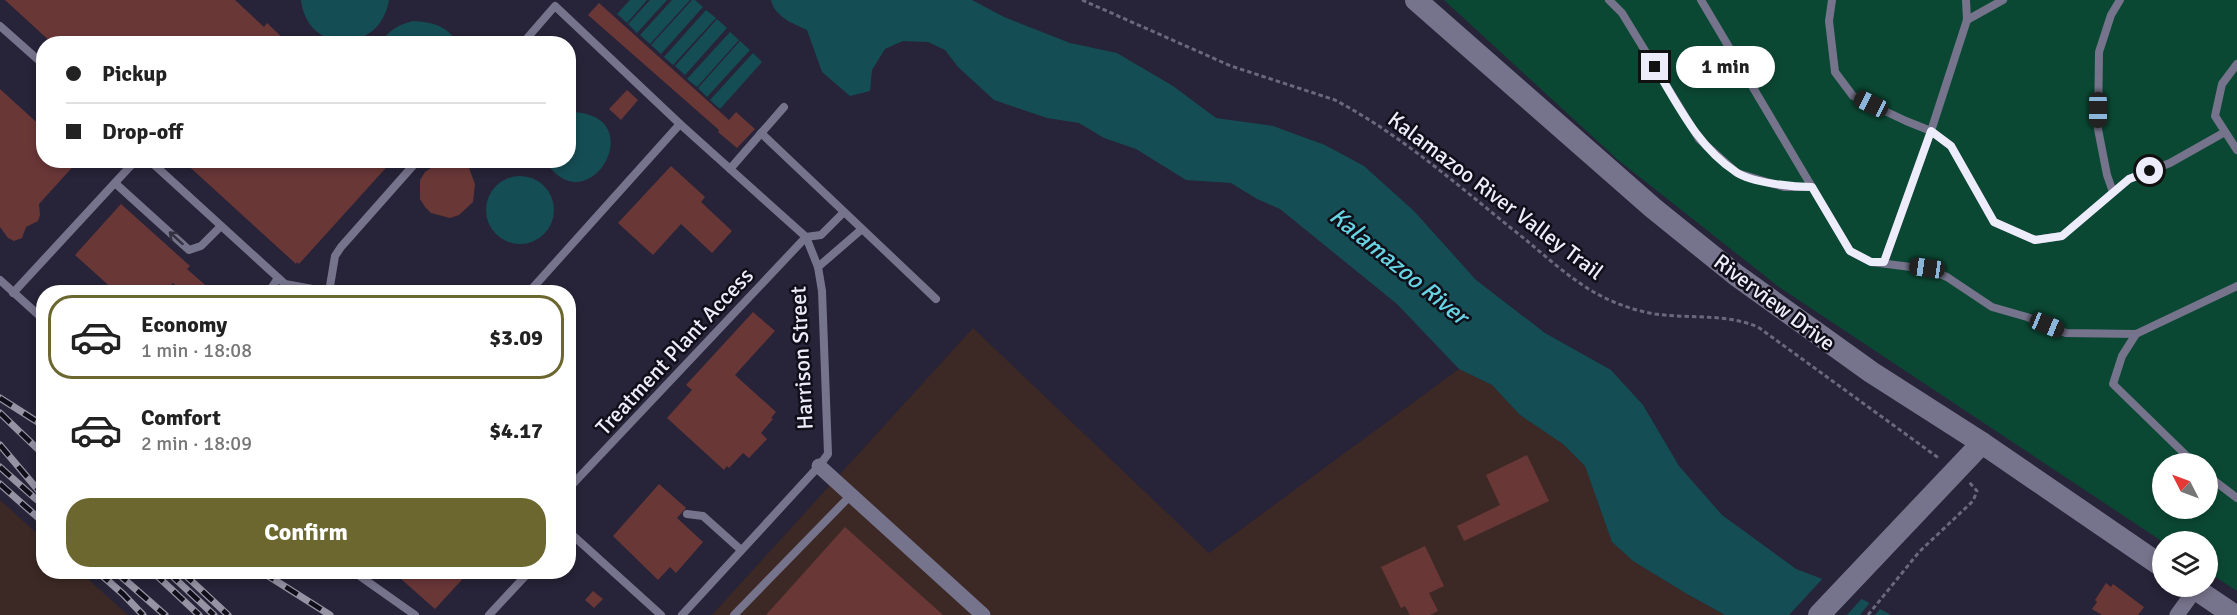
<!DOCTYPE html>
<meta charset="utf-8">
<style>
body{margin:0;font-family:Signika,sans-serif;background:#f6f6f6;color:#222;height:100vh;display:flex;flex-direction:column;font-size:22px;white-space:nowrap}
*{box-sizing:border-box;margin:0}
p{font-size:20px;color:#767676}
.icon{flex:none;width:33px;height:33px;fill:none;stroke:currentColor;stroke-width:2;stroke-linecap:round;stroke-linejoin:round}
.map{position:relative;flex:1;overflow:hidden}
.sheet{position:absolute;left:36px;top:285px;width:540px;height:294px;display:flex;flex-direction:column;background:#fff;border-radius:24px;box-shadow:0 3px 9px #0003}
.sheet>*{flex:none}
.guide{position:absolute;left:36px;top:36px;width:540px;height:132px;border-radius:24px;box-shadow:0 3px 9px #0003;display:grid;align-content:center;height:132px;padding:0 30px;background:#fff}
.needle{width:39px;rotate:312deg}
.fabs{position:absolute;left:2152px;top:453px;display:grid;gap:12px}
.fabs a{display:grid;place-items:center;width:66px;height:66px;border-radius:50%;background:#fff;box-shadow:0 3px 9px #0003;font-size:30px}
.end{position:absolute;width:27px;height:27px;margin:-14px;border:8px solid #edecfa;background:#111;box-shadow:0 0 0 3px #111}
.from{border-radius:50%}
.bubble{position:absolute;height:42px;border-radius:21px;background:#fff;box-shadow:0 3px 9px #0003;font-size:20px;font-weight:700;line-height:42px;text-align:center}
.car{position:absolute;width:18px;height:36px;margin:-18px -9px;border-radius:8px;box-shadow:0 0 4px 2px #0007;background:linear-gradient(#222 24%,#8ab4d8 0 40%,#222 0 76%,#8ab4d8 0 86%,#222 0)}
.guide b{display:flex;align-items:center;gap:21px;height:57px;font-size:22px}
.guide b+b{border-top:2px solid #e0e0e0}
.guide i{width:15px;height:15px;background:#222}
ul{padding:10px 0 0;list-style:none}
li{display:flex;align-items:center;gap:18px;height:84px;margin:0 12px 9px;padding:0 18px;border:3px solid transparent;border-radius:24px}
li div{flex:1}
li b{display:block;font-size:22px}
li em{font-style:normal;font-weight:700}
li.on{border-color:#6b672f}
li>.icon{width:54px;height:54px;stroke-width:1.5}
.button{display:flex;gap:12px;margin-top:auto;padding:12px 30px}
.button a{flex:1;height:69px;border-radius:24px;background:#6b672f;color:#fff;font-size:24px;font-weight:700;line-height:69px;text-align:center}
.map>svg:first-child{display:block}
.industrial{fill:#3c2925}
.green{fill:#0b4833;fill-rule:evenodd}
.water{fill:#154d54}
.pier{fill:#272338}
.building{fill:#6a3737}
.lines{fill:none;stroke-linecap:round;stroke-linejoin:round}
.path{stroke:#6b687b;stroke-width:3;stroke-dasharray:4.5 3;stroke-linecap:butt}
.lane{stroke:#76738c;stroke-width:8}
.street{stroke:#76738c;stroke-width:15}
.secondary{stroke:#76738c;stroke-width:22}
.rail-casing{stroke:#9593a4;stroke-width:7}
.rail{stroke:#100e18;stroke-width:4.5;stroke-dasharray:14;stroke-linecap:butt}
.oneway{stroke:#343141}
.route{stroke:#edecfa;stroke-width:8}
.labels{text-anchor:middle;stroke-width:5;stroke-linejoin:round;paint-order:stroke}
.street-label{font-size:22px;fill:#edecfa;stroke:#100e18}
.water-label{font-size:24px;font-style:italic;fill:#67d4e3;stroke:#100e18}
</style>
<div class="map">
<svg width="2237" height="615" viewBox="0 0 2237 615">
<rect width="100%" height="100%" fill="#272338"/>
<g class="industrial">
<path d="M973 328 1209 553 1459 369 1492 385 1520 415 1563 444 1585 466 1612 542 1633 561 1687 594 1725 615H712Z"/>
<path d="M0 500 43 539 44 572H80L128 615H0Z"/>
</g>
<path class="green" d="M1444 0H2237V591L2208 572V542H2163L1779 287 1618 160ZM2163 464H2208V508H2163Z"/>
<g class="water">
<path d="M301 0H389C380 55 307 55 301 0Z"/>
<path d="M630 0H647L627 23 617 14Z"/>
<path d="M650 0H667L637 33 628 24Z"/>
<path d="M672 0H690L650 44 640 35Z"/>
<path d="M692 0H695L703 7 661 54 651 45Z"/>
<path d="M771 0H972L1004 17 1070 43 1117 53 1173 86 1216 118 1273 126 1325 145 1364 166 1414 211 1476 280 1545 333 1611 370 1643 405 1679 466 1722 515 1796 569 1833 583 1891 615H1725L1687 594 1633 561 1612 542 1585 466 1563 444 1520 415 1492 385 1459 369 1397 304 1280 209 1257 199 1231 183 1186 180 1136 149 1104 138 1079 123 1047 118 994 100 958 67 945 50 928 42 903 41 885 49 872 70 870 91 850 96 822 72 807 30C792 23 775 17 771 0Z"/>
<path d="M706 10 716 18 673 65 664 57Z"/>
<path d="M717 19 727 28 685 75 675 66Z"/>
<path d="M413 21C432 22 448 26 457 43H380C389 30 398 25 413 21Z"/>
<path d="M730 32 739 40 697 87 687 79Z"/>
<path d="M740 41 750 50 707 97 698 88Z"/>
<path d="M753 53 762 62 720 109 710 100Z"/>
<path d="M573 112C653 116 588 227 545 161L568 160 569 113Z"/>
<circle cx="520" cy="210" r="34"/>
</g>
<g class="pier">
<path d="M1825 576 1864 596 1847 615H1789Z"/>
<path d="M1872 600 1882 606 1875 615H1860Z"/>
</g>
<g class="building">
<path d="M5 0H235L264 27 267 23 289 44H53Z"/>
<path d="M599 3 729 120 736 112 755 129 737 148 718 132 719 130 588 15Z"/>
<path d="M0 89 44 129V160H79L39 204 40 215 38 221 26 227 22 238 14 241 8 238 0 227Z"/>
<path d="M627 90 638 100 621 120 609 109Z"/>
<path d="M182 160H393L299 264 297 262 296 264Z"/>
<path d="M466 160 475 184 473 202 459 215 450 218 431 213 425 207 420 199V180L425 172 440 162Z"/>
<path d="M671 166 705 197 701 202 732 231 712 253 681 224 653 255 618 223Z"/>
<path d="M121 204 190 266 187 269 213 292H183L173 283 165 292H116L75 255Z"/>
<path d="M753 312 775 331 735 375 776 412 771 418 773 419 761 433 767 439 749 458 743 453 729 468 727 466 724 470 667 418 692 390 686 385Z"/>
<path d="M1527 455 1549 501 1464 541 1457 526 1500 505 1486 475Z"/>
<path d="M659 484 686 508 677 518 703 542 676 573 670 567 658 580 613 536Z"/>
<path d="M845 527 943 615H766Z"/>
<path d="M1425 546 1444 586 1429 593 1438 611 1430 615H1410L1405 606 1401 608 1381 567Z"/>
<path d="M406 572H469L435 609 400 578Z"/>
<path d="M2106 583 2111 587 2113 584 2144 607 2138 615H2102L2092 609 2097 602 2095 600Z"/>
<path d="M593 591 603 599 594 608 585 600Z"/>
</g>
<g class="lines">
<g class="path">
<path d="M1082 0 1231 66 1335 100C1405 137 1464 191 1526 240 1550 260 1575 283 1603 297 1619 305 1637 311 1655 314 1690 319 1724 313 1758 327L1940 459"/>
<path d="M1868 615 1919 552 1973 501 1977 491 1969 482"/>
</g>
<g class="lane">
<path d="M1609 0 1622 13 1699 139 1737 173 1784 187H1812"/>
<path d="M1701 0 1850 251 1871 262 1927 269 1947 277 1992 307 2027 317 2066 333 2136 334 2237 286"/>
<path d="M1832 0 1829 21 1835 72 1853 96 1906 121 1931 131 1951 146 1994 222 2035 240 2062 236 2129 179 2170 163 2225 132"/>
<path d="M1967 20 2003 0"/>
<path d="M0 26 44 65"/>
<path d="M522 44 555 6 680 124 806 237 818 267 822 291 828 454 819 466 682 615"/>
<path d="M2237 64 2222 84 2215 116 2237 150"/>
<path d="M761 133 936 299"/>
<path d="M149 160 285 284 329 292 354 291 361 292"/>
<path d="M730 169 784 107"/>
<path d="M115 183 189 250 201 246 221 226"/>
<path d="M2113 192 2107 175 2098 129 2099 52 2111 15 2120 0"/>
<path d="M1884 262 1931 131 1967 20 1966 0"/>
<path d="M818 267 862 229"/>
<path d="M0 280 44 320"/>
<path d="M269 292 278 278"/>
<path d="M329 292 335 256 341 247 418 160"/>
<path d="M529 292 680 124"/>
<path d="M13 293 136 160"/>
<path d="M2136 334 2122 356 2113 384 2195 464"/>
<path d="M2208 476 2237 498"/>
<path d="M568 489 806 237 821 235 844 212"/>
<path d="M687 514 703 516 741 550"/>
<path d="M568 531 661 615"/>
<path d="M354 572 415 615"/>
<path d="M489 615 529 572"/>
<path d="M734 615 851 495"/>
</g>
<g class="street">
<path d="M819 466 983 615"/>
<path d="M2177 615 2195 590"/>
</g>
<g class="secondary">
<path d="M1416 0 1653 208 1736 275 1871 372 1982 443 2163 567"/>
<path d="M2191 586 2234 615"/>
<path d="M1819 615 1982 443"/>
</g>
<g class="rail-casing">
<g id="rail">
<path d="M0 398 44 426"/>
<path d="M0 413 44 455"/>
<path d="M0 445 44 497"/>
<path d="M0 467 37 500"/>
<path d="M0 484 44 523"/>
<path d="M98 572 123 594 143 615"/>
<path d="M116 572 165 615"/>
<path d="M153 572 199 615"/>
<path d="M168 572 214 615"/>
<path d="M182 572 228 615"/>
<path d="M262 572 330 615"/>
</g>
</g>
<use href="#rail" class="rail"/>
</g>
<defs><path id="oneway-shaft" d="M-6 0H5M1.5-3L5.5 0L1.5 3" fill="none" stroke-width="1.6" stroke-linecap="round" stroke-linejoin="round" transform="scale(1.5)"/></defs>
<use class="oneway" href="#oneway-shaft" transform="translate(176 238) rotate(-138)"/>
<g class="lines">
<path class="route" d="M1655 67C1678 105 1698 147 1736 172 1752 183 1793 187 1812 187L1850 251 1871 262H1884L1931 131 1951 146 1994 222 2035 240 2062 236 2129 179 2150 171"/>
</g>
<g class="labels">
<g class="street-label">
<text transform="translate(1496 195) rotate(37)" y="8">Kalamazoo River Valley Trail</text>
<text transform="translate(1775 302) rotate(37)" y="8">Riverview Drive</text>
<text transform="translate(674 351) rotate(-47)" y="8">Treatment Plant Access</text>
<text transform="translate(801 358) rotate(-93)" y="8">Harrison Street</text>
</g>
<g class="water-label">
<text transform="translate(1399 266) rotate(39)" y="8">Kalamazoo River</text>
</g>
</g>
</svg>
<div class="fabs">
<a><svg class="needle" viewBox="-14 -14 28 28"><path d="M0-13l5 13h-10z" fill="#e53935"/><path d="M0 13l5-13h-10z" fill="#767676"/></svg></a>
<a><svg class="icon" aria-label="layers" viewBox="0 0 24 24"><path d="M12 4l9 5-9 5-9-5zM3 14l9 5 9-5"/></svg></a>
</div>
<i class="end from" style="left:2150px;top:171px"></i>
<i class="end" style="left:1655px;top:67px"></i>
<div class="bubble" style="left:1676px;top:46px;width:99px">1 min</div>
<i class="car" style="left:1871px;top:104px;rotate:296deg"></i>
<i class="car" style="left:2098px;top:110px;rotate:180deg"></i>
<i class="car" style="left:1927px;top:268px;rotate:278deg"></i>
<i class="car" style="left:2047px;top:325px;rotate:112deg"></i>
<div class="guide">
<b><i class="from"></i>Pickup</b>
<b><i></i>Drop-off</b>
</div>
<section class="sheet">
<ul>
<li class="on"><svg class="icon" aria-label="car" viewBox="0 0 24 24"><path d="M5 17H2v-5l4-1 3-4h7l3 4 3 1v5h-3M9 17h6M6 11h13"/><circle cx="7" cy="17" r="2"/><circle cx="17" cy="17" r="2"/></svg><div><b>Economy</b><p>1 min · 18:08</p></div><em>$3.09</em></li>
<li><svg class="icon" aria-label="car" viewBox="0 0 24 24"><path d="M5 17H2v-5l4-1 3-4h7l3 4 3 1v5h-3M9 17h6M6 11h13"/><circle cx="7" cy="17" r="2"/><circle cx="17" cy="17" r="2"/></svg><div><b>Comfort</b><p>2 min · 18:09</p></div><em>$4.17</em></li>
</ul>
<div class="button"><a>Confirm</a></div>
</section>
</div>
